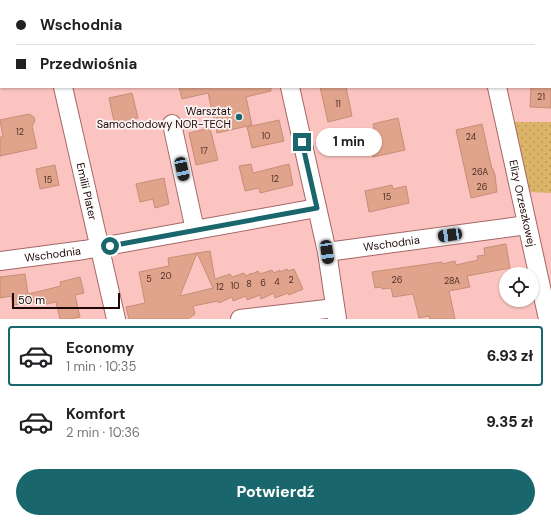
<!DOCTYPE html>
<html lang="pl">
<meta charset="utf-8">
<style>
body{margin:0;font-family:"DM Sans",sans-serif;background:#f6f6f6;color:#202124;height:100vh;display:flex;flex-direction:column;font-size:15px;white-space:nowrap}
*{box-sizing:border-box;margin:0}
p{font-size:13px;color:#757577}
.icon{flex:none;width:22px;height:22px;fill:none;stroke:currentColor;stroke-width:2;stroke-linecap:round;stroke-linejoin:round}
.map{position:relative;height:319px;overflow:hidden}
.details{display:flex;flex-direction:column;background:#fff;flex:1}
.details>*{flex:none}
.guide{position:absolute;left:0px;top:0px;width:551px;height:88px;box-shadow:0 1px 3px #0004;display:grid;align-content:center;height:88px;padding:0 16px;background:#fff}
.fabs{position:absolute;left:499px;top:267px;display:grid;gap:8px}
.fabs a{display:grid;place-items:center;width:40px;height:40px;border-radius:50%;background:#fff;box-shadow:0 1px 3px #0004;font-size:20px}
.scale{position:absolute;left:12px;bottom:10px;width:108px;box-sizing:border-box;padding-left:4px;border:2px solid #1f0808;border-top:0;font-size:11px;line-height:14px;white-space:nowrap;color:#1f0808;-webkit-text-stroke:3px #faf3f2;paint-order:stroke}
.end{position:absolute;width:18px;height:18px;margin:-9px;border:5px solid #19676c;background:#fff;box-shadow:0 0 0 2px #fff}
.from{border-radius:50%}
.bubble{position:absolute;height:28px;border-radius:14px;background:#fff;box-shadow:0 1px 3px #0004;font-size:13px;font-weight:800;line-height:28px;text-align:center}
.car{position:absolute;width:12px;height:24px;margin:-12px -6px;border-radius:5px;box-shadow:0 0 3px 1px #0007;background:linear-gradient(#222 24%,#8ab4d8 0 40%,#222 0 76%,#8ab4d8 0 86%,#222 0)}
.guide b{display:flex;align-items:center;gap:14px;height:38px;font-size:15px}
.guide b+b{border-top:1px solid #e0e0e0}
.guide i{width:10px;height:10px;background:#202124}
ul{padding:7px 0 0;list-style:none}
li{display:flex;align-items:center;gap:12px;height:60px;margin:0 8px 6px;padding:0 8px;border:2px solid transparent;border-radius:4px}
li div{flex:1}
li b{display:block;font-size:15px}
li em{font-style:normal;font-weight:800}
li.active{border-color:#19676c}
li>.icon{width:36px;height:36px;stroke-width:1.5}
.primary-button{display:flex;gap:8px;margin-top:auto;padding:8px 16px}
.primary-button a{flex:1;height:46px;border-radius:24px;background:#19676c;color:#fff;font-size:16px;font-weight:800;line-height:46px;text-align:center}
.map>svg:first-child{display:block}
.grass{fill:url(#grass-dots)}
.building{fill:#e0a38c;stroke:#c88d77}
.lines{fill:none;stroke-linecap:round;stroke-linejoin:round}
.minor-casing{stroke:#a56766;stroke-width:20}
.minor{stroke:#fff;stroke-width:18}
.route{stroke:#19676c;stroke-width:5}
.poi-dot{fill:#19676c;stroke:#faf3f2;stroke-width:1.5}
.labels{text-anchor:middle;stroke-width:3.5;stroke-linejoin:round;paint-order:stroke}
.number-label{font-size:9px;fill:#4f2f29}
.poi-label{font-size:11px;fill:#1f0808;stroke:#faf3f2;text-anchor:end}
.street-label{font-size:11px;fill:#1f0808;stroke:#faf3f2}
</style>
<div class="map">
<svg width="551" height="319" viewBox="0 0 551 319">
<defs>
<pattern id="grass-dots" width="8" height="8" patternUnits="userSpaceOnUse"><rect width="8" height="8" fill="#dbb369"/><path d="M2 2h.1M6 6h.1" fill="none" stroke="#bc985a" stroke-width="1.8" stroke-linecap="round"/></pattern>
</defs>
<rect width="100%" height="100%" fill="#fbc4c1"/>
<path class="grass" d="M514 122H551V193L529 192Z"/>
<g class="building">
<path d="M179 87H271V91L246 97 252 125 217 133 208 93 182 99Z"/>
<path d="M320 87H346L352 116 328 122Z"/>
<path d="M531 87H551V108L530 107Z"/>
<path d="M132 93 138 118 134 119 130 125 125 126 122 124 115 126 109 98Z"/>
<path d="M29 114 34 117 35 121 32 126 37 148 0 156V137H3L0 120Z"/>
<path d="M398 118 405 150 373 157 369 140 372 139 371 135 375 134 373 124Z"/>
<path d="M279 120 284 141 252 148 247 127Z"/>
<path d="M482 124 492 169H493L495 175 497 192 471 198 456 130Z"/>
<path d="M210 128 218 160 196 165 189 133Z"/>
<path d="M251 164 253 173 289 164 293 185 260 193 259 188 245 191 239 166Z"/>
<path d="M55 165 59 185 40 189 36 169Z"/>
<path d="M164 178 169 204 155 208 153 199 140 202 136 184Z"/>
<path d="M392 185 393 189 406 186 409 203 369 212 365 191Z"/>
<path d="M506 244 510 268 467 276 470 287 449 291 455 319H430L429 316 419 318 413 294 393 297 391 288 382 289 381 287 375 288 372 272 442 262V264L455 261 456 265 478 260 477 256 485 255 484 248Z"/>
<path d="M210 251 215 279 230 274 232 277 244 273 246 276 252 273V274L258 271 260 274 272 270 274 273 280 270V272L287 269 288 271 294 269 303 289 289 295 288 293 275 298 274 293 261 299 260 295 247 300 246 296 233 301 232 297 219 303 218 301 193 306 195 314 188 319H129L126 307 145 303 139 272 169 266 168 258 197 253 180 296 213 288 197 253Z"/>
<path d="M25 274 28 294 61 286 60 282 80 277 84 293 75 295 80 317 70 319H60L56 302 46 304 45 301 13 305 11 296 0 298V277Z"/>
</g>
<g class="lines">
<g class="minor-casing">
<g id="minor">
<path d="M43 0 44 1"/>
<path d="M271 0V1"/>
<path d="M478 0V1"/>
<path id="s1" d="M63 87 116 319"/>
<path d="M290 87 327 252 337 319"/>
<path id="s2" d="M497 87 548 319"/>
<path d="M172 124 195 230"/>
<path id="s3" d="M327 252 527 225"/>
<path id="s4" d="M0 261 84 250 317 208"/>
<path d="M240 319 335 308"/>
</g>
</g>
<use href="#minor" class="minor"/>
</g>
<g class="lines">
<path class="route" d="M110 246 317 208 302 142"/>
</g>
<circle class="poi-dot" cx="239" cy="117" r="4"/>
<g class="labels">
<g class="number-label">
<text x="541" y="100">21</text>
<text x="338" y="107">11</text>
<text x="20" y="135">12</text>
<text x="266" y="139">10</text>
<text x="471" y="140">24</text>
<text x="204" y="154">17</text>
<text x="480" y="175">26A</text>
<text x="275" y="182">12</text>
<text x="48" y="183">15</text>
<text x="482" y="190">26</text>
<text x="387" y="200">15</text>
<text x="166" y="279">20</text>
<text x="149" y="282">5</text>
<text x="291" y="283">2</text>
<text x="397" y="283">26</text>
<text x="452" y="284">28A</text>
<text x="277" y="285">4</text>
<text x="263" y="286">6</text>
<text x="249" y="287">8</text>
<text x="235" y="289">10</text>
<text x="220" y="290">12</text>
</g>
<g class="poi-label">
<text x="231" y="115">Warsztat<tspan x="231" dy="13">Samochodowy NOR-TECH</tspan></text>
</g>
<g class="street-label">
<text dy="4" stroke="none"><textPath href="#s1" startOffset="107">Emilii Plater</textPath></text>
<text dy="4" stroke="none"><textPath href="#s2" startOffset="119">Elizy Orzeszkowej</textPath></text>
<text dy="4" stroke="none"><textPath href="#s3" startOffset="65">Wschodnia</textPath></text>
<text dy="4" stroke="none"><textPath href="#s4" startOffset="53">Wschodnia</textPath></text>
</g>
</g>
</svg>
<div class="fabs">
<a><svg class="icon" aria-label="locate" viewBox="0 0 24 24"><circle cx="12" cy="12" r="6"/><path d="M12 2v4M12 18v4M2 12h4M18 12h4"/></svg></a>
</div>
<div class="scale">50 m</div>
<i class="end from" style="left:110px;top:246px"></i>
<i class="end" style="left:302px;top:142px"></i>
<div class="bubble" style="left:316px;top:128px;width:66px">1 min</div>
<i class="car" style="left:182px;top:169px;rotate:168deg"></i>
<i class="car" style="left:450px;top:235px;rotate:262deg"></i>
<i class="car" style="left:327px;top:252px;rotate:172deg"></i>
<div class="guide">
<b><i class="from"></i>Wschodnia</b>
<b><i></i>Przedwiośnia</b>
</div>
</div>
<section class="details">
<ul>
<li class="active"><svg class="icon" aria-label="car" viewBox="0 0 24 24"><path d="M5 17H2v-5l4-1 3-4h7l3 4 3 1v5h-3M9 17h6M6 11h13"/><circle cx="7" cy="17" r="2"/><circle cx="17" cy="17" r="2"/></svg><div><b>Economy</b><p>1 min · 10:35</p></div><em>6.93 zł</em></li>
<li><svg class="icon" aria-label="car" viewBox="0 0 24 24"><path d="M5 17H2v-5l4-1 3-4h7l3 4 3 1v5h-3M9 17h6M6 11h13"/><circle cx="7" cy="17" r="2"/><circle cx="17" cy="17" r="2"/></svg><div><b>Komfort</b><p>2 min · 10:36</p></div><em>9.35 zł</em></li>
</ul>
<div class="primary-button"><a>Potwierdź</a></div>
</section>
